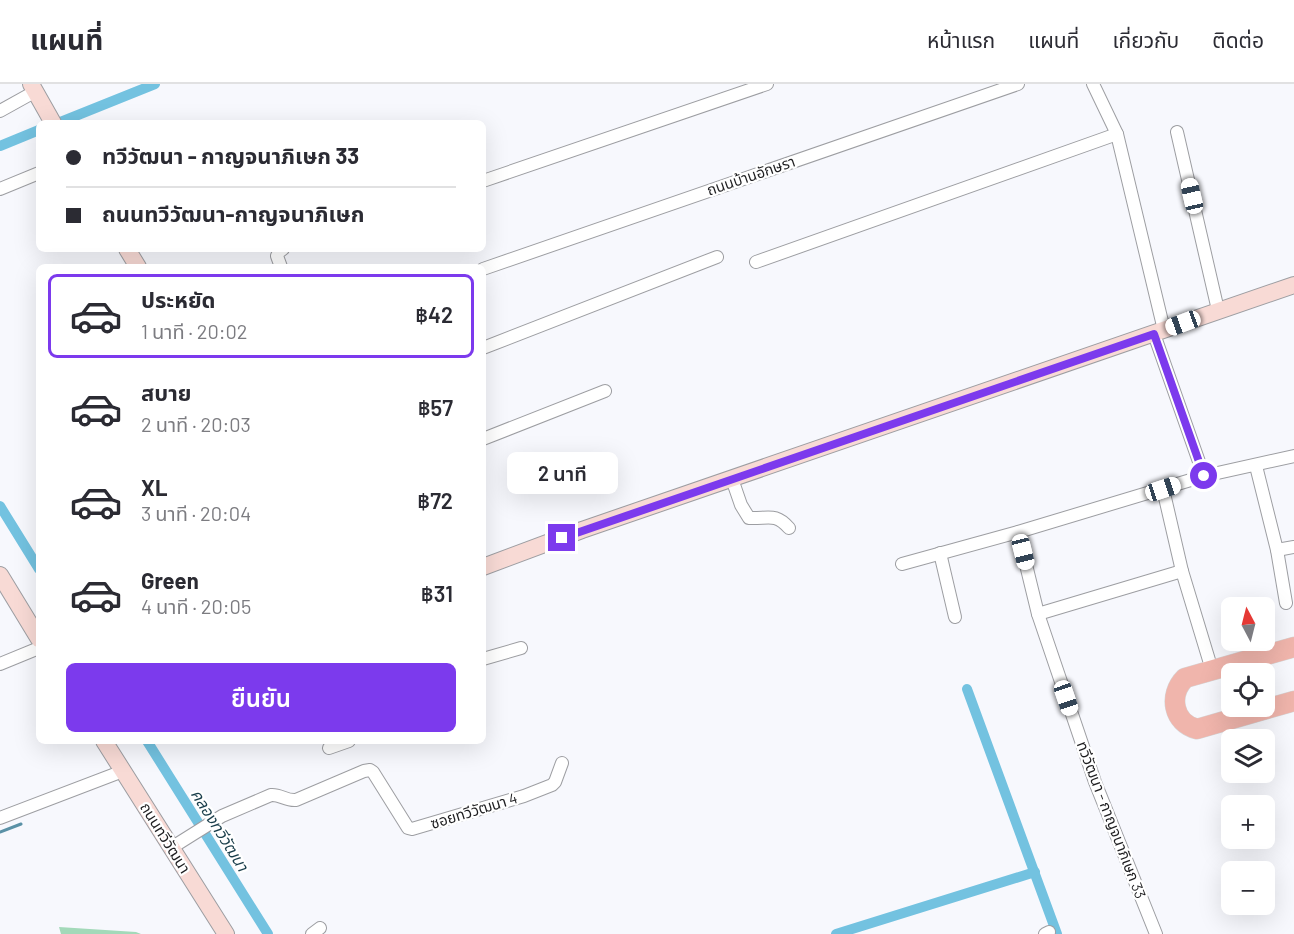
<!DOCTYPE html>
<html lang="th">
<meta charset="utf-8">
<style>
body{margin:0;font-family:Barlow,"Noto Sans Thai",sans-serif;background:#f2f2f3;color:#2b2b33;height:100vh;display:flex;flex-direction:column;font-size:22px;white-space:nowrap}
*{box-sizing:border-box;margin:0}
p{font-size:20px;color:#7c7c81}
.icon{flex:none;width:33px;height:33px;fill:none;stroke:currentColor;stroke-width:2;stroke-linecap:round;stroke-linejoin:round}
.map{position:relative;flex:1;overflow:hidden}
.sheet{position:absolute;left:36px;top:180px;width:450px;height:480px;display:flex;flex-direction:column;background:#fff;border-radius:9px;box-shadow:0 6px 24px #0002}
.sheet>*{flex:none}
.guide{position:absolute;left:36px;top:36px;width:450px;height:132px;border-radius:9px;box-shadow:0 6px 24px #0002;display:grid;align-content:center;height:132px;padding:0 30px;background:#fff}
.needle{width:39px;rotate:353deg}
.fabs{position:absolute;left:1221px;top:513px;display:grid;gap:12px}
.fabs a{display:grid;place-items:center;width:54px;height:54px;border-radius:9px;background:#fff;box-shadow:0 6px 24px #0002;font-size:30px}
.end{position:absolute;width:27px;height:27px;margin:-14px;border:8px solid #7c3aed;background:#fff;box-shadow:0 0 0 3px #fff}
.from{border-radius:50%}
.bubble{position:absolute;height:42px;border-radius:9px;background:#fff;box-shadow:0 6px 24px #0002;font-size:20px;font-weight:600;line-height:42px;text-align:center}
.car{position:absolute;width:18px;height:36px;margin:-18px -9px;border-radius:8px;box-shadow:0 0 4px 2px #0007;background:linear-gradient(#fff 24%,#345 0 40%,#fff 0 76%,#345 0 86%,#fff 0)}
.guide b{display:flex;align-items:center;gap:21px;height:57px;font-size:22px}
.guide b+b{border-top:2px solid #e1e1e2}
.guide i{width:15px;height:15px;background:#2b2b33}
ul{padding:10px 0 0;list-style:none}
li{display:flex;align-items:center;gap:18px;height:84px;margin:0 12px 9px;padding:0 18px;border:3px solid transparent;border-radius:9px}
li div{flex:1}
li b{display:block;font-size:22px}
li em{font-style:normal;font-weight:600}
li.selected{border-color:#7c3aed}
li>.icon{width:54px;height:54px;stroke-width:1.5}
.button{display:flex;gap:12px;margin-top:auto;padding:12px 30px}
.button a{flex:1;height:69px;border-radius:9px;background:#7c3aed;color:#fff;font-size:24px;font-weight:600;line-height:69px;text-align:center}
header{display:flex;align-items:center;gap:36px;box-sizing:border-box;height:84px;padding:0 30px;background:#fff;border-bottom:2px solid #e1e1e2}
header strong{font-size:28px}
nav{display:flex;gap:33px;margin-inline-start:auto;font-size:21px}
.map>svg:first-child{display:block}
.green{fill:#a3d9b9}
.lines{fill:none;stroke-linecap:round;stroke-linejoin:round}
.stream{stroke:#5a91a6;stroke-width:3}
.canal{stroke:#73c2e0;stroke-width:10}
.street-casing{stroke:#9d9ea2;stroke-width:14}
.secondary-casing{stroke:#9d9ea2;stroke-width:18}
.primary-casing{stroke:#d6d6d7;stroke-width:21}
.street{stroke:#fff;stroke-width:12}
.secondary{stroke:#f8dad5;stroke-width:16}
.primary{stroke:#f0b5ac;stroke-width:20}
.route{stroke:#7c3aed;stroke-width:8}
.labels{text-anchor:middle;stroke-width:4.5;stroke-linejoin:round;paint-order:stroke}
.street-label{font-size:15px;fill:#1e1e20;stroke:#fff}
.water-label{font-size:16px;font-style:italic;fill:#193d4a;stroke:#fff}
</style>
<header>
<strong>แผนที่</strong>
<nav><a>หน้าแรก</a><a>แผนที่</a><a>เกี่ยวกับ</a><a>ติดต่อ</a></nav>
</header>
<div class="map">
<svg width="1294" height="850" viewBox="0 0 1294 850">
<rect width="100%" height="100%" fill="#f7f8fd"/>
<path class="green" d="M59 843 136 848 141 850H61Z"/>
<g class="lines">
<path class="stream" d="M0 748 21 740"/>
<g class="canal">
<path d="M58 39 155 0"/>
<path d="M0 62 39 46"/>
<path d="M0 422 39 485"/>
<path d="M967 605 1057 850"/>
<path d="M147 657 268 850"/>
<path d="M836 850 1035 788"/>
</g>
<g class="street-casing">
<g id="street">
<path d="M1093 0 1117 50 1164 246"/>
<path d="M0 27 36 7"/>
<path d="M1177 48 1218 226"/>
<path d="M483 97 767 0"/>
<path d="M0 105 39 89"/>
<path d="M756 178 1117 50"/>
<path d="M281 183 277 172 279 168 283 165"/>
<path d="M483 185 1018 0"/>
<path d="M1154 250 1204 392"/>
<path d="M483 264 717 173"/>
<path d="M483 355 605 307"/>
<path d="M1256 382 1277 466 1286 519"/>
<path d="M732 395 741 421 749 434C768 435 775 428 789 444"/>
<path d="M1163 405 1182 487 1212 586"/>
<path d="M1018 448 1038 530 1095 698 1156 850"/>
<path d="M1277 466 1294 463"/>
<path d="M940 469 955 533"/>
<path d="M902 480 1018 448 1204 392 1294 372"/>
<path d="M1038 530 1182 487"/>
<path d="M483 575 521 564"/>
<path d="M0 580 39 564"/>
<path d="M329 664 349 657"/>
<path d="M0 734 123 687"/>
<path d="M171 764 222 732 271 711C280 710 286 717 296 716L364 687 370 686 373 688 408 744 412 745 524 712 552 701 555 698 562 679"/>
<path d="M312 850 320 844"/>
<path d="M1045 850 1049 848"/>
</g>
</g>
<g class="secondary-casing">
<g id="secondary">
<path d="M31 0 53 39"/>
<path d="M127 165 138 183"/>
<path d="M483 483 582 446 1294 201"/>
<path d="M0 491 39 555"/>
<path d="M104 657 226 850"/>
</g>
</g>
<g class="primary-casing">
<path id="primary" d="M1294 563 1185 594C1168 611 1173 639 1197 645L1294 617"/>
</g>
<use href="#street" class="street"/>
<use href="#secondary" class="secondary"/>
<use href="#primary" class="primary"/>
</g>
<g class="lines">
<path class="route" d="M562 454 1154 250 1204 392"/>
</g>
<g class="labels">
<g class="street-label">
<text transform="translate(751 92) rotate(-19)" y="5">ถนนบ้านอักษรา</text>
<text transform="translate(474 727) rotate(-17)" y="5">ซอยทวีวัฒนา 4</text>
<text transform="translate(1111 736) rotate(69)" y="5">ทวีวัฒนา - กาญจนาภิเษก 33</text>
<text transform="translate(165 754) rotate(58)" y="5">ถนนทวีวัฒนา</text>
</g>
<g class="water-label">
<text transform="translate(220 746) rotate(58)" y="6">คลองทวีวัฒนา</text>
</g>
</g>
</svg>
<div class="fabs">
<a><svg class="needle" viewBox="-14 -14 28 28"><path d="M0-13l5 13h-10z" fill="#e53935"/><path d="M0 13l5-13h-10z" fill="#7c7c81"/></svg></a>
<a><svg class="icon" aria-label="locate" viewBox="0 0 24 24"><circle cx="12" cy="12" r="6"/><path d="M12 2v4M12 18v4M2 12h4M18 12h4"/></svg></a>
<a><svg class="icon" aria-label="layers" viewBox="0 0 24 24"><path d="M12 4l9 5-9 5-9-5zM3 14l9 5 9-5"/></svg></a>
<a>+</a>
<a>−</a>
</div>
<i class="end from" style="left:1204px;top:392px"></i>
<i class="end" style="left:562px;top:454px"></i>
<div class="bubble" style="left:507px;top:368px;width:111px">2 นาที</div>
<i class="car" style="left:1192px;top:112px;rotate:347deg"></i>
<i class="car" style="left:1183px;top:239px;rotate:250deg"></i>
<i class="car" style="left:1163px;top:405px;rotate:72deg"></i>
<i class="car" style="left:1023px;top:468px;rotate:166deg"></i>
<i class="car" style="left:1066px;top:614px;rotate:161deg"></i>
<div class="guide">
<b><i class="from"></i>ทวีวัฒนา - กาญจนาภิเษก 33</b>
<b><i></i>ถนนทวีวัฒนา-กาญจนาภิเษก</b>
</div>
<section class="sheet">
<ul>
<li class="selected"><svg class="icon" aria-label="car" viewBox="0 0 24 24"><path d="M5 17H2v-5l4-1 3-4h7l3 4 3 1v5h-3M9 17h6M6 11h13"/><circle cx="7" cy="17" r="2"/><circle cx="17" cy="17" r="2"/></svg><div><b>ประหยัด</b><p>1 นาที · 20:02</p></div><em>฿42</em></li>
<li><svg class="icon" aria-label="car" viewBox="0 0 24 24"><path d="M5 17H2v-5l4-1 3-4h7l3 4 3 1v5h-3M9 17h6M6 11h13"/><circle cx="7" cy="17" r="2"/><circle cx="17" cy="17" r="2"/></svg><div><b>สบาย</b><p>2 นาที · 20:03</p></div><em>฿57</em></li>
<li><svg class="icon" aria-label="car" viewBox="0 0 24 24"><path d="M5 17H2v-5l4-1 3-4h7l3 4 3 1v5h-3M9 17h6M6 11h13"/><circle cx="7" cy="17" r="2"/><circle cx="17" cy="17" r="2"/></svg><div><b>XL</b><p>3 นาที · 20:04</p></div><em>฿72</em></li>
<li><svg class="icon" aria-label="car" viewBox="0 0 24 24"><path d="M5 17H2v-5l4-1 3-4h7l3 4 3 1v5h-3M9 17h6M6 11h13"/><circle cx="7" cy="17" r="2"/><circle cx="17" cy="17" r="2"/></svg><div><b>Green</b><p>4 นาที · 20:05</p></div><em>฿31</em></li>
</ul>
<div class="button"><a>ยืนยัน</a></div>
</section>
</div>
